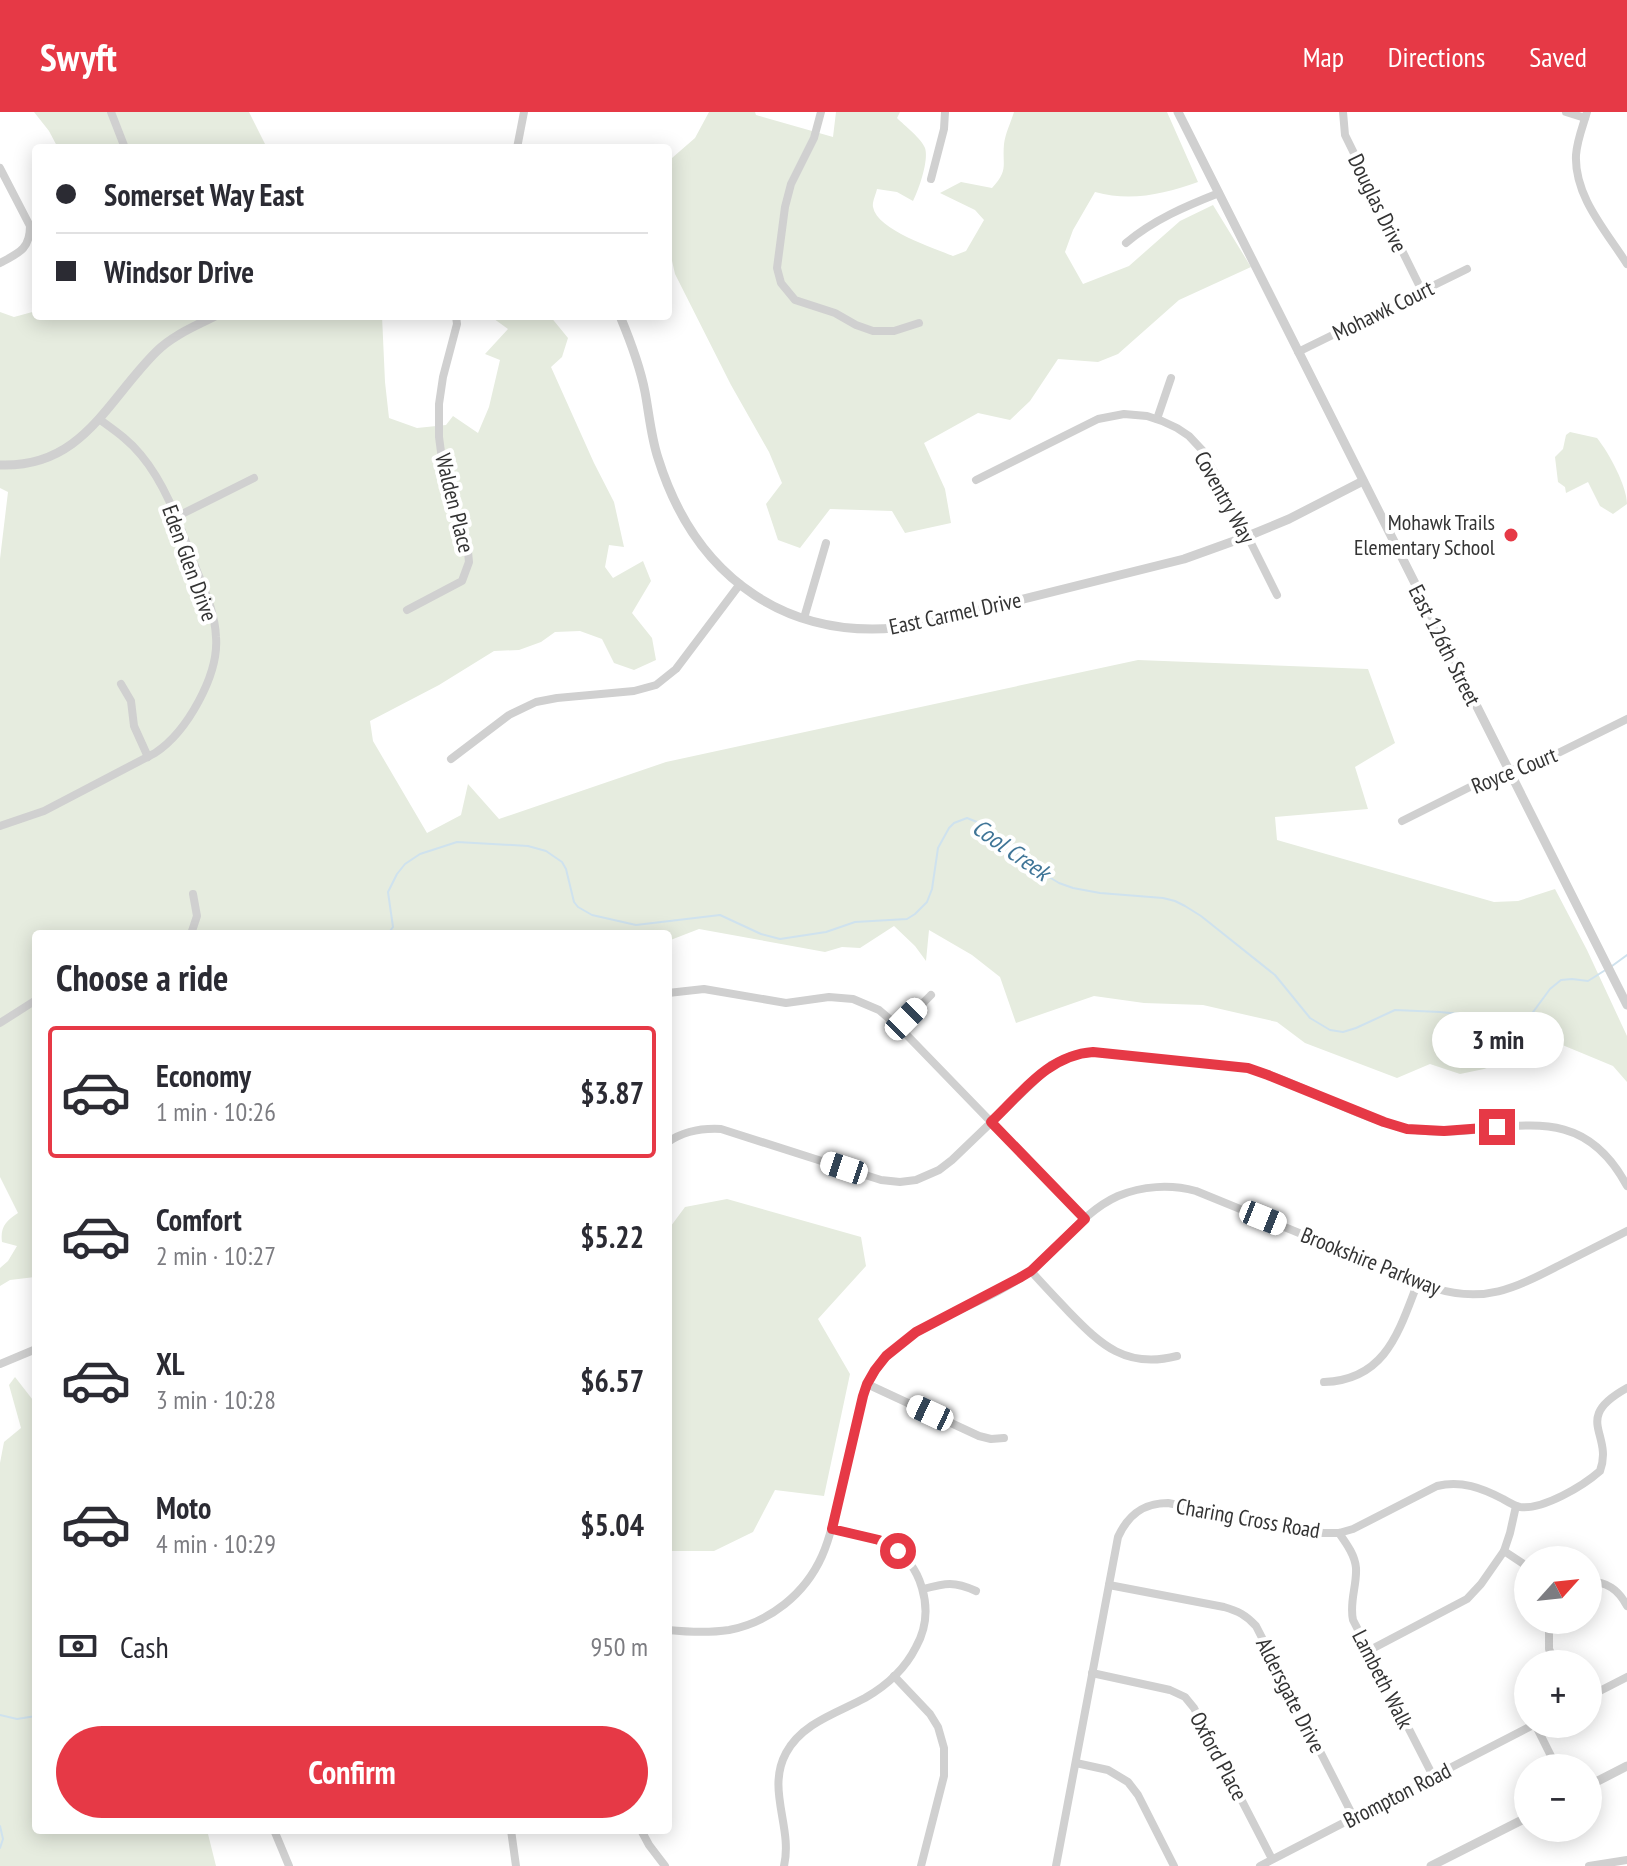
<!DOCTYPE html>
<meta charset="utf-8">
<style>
body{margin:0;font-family:"PT Sans Narrow",sans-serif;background:#f2f2f3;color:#2b2b33;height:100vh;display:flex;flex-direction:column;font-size:30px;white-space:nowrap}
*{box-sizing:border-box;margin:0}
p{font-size:26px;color:#7c7c81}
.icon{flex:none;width:44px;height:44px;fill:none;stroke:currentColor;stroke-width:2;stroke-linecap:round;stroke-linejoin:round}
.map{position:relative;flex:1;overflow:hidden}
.drawer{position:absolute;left:32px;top:818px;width:640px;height:904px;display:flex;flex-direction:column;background:#fff;border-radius:8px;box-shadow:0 4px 20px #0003}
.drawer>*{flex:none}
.top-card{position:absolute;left:32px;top:32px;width:640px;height:176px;border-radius:8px;box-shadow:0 4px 20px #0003;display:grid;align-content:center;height:176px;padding:0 24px;background:#fff}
.needle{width:52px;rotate:63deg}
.fabs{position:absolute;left:1514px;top:1434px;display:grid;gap:16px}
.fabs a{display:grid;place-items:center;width:88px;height:88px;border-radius:50%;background:#fff;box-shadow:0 4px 20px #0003;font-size:40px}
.end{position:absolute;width:36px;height:36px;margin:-18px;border:10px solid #e63946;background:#fff;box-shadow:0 0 0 4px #fff}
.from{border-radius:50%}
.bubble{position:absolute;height:56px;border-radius:28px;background:#fff;box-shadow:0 4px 20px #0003;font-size:26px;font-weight:800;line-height:56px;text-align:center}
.car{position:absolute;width:24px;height:48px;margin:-24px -12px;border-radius:10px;box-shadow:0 0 6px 2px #0007;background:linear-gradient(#fff 24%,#345 0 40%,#fff 0 76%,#345 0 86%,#fff 0)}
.top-card b{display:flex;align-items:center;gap:28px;height:76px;font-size:30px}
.top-card b+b{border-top:2px solid #e1e1e2}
.top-card i{width:20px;height:20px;background:#2b2b33}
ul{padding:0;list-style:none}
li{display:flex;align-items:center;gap:24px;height:132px;margin:0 16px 12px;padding:0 8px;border:4px solid transparent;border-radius:8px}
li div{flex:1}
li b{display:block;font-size:30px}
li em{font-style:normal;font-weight:800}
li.on{border-color:#e63946}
li>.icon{width:72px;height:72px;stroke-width:1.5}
h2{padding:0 24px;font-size:36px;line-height:96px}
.pay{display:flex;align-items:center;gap:20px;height:88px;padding:0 24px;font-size:30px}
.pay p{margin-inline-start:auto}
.button{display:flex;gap:16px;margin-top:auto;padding:16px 24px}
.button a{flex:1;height:92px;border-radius:48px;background:#e63946;color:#fff;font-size:32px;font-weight:800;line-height:92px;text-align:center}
header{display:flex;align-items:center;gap:48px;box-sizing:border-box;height:112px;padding:0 40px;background:#e63946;color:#fff}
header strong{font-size:38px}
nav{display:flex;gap:44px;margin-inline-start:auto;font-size:28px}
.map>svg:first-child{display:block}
.green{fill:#e6ecdf}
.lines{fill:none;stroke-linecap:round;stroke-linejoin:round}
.stream{stroke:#cfe2ee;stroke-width:2}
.minor{stroke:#d0d0d0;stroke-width:8}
.tertiary{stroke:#d0d0d0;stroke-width:9}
.route{stroke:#e63946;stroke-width:10}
.poi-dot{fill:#e63946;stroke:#fff;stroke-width:3}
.labels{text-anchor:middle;stroke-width:8;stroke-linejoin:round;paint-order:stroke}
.street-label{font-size:22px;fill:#333;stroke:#fff}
.poi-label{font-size:22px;fill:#333;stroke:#fff;text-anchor:end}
.water-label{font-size:24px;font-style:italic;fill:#3f7597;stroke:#fff}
</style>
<header>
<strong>Swyft</strong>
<nav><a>Map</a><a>Directions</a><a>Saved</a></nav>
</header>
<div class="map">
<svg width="1627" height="1754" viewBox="0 0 1627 1754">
<rect width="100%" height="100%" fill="#fff"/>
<g class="green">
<path d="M34 0H249L267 36H58L49 19Z"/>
<path d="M709 0H755L756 3 833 25 836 0H900L897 6C904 13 922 27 925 36 929 48 919 77 913 89L897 80 877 77C876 82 872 90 873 95 877 118 934 136 953 144L966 139 984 108 975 98 940 81 961 70 992 76C1009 57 1002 54 1004 32 1005 22 1011 10 1014 0H1167L1198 70C1164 82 1131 90 1095 80L1073 118 1065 140 1083 172 1129 154 1180 109 1213 93 1251 155 1179 188 1118 242 1098 250 1058 247 1030 289 1010 308 978 301 924 331 945 377 951 411 905 421 892 399 830 397 800 436 778 428 766 392 782 371 769 340 731 273 675 162 668 131V47L672 46 695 26Z"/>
<path d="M36 199V204H382L385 270 389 306 417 316 446 313 453 304 478 321 489 295 500 248 485 242 508 217 490 204H550L568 226 562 245 551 255 594 351 614 390 624 435 609 433 605 455 613 466 643 449 651 469 632 501 652 526 656 548 634 558 614 551 602 527 580 519 555 520 541 530 519 538 494 539 439 573 370 609 373 629 427 721 461 703 468 672 499 707 666 650 1138 548 1368 557 1395 631 1355 655 1368 697 1275 705 1277 728 1494 790 1518 789 1555 777 1587 838 1627 924V970L1613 954 1560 932 1541 934 1529 953 1508 948 1484 957 1460 962 1430 952 1397 966 1305 931 1277 910 1203 893 1144 891 1094 884 1016 911 1000 865 972 843 929 818 926 849 915 834 894 814 860 836 842 835 825 840 699 817 668 829V822H36V1153L35 1165 10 1168 0 1174V1156L8 1149 17 1134 2 1130C0 1115 6 1109 18 1101L0 1065V447L8 380 0 376V200L14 205Z"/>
<path d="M1570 320 1597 326C1609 341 1627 374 1627 392L1613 402 1600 394 1588 370 1566 381 1565 375 1558 370 1555 345 1563 337 1566 323Z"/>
<path d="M727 1087 861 1125 866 1154 818 1207 850 1262 824 1384 775 1378 753 1420 714 1439H668V1118L685 1095Z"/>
<path d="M15 1265 36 1292V1718H207L216 1754H0V1351L4 1330 21 1316 9 1273Z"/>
</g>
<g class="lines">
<g class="stream">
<path d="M388 822 393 815 388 780 397 762 405 752 420 742 457 730 528 734 546 739 562 750 566 757 574 790 578 795 592 803 636 813 720 803 761 822 780 827 826 820 855 810 907 807 915 802 927 790 932 777 938 736 949 716 954 711 967 706 977 710 1044 762 1059 771 1073 776 1100 781 1163 786 1175 789 1185 794 1201 804 1275 863 1310 906 1330 918 1343 920 1356 916 1395 898 1440 900 1471 903 1496 918H1506L1525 911 1550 877 1561 868 1572 867 1588 869 1607 857"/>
<path d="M1612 854 1627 843"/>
<path d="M0 1603 17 1607 36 1604"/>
<path d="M0 1714 3 1727 0 1736"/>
</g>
<g class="minor">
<path d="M111 0 125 36"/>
<path d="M821 0 814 26 791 72 785 95 777 156 781 171 795 188 835 201 856 213 873 219H894L919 211"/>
<path d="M1343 0 1345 23 1422 179"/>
<path d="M1566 0 1585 6"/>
<path d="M1587 0C1583 14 1577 28 1576 43 1574 84 1606 119 1627 152"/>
<path d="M517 36 524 0"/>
<path d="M0 56 30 114C30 137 19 141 0 151"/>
<path d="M931 67 944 17 945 0"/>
<path d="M1126 131C1153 108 1186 94 1219 81"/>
<path d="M1298 240 1467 157"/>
<path d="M1157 307 1171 266"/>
<path d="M976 368 1098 307 1124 302 1147 304 1162 309 1177 316 1189 324 1203 339 1241 411 1277 483"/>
<path d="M176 405 254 366"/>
<path d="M407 498 462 469 469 450 467 430 453 394 444 362 439 325V292L443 265 457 212 456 204"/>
<path d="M804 506 826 431"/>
<path d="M121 572 131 589 134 614 148 645"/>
<path d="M451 647 509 603 536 590 557 586 634 579 656 573 676 557 740 472"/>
<path d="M1402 709 1490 665 1544 648 1627 607"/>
<path d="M0 714 44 699 155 641C187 620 219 563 216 525 215 500 204 477 195 454 181 417 167 374 141 343 129 328 114 318 99 307"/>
<path d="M191 822 197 804 193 782"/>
<path d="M668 881 704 877 786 891 829 885 853 887 879 898 899 915 1085 1107"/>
<path d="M0 911 36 888"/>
<path d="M899 915 931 883"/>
<path d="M668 1030C684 1019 702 1016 721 1017L881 1068 900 1070 916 1068 939 1058 952 1048 1051 953 1071 944 1093 940 1248 956C1299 970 1345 1000 1396 1014 1483 1039 1571 968 1627 1074"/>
<path d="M1031 1159C1043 1173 1056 1186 1069 1200 1101 1233 1126 1257 1177 1244"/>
<path d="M0 1252 36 1237"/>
<path d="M1324 1270C1386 1268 1399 1219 1418 1170"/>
<path d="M867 1272 979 1324 991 1327 1004 1326"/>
<path d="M1339 1421C1346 1431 1355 1443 1356 1456 1357 1474 1349 1490 1353 1508L1433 1664"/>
<path d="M1504 1439 1528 1455"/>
<path d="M1588 1469C1607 1470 1618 1477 1627 1494"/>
<path d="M1109 1473 1224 1495C1238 1499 1246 1503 1256 1514L1354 1706"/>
<path d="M923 1477C946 1471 954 1469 976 1479"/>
<path d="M1549 1508V1537L1556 1552"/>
<path d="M668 1518C688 1520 709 1521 729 1518 770 1510 805 1482 822 1444 832 1422 836 1397 842 1374 849 1344 856 1314 863 1284 889 1209 974 1203 1030 1159 1060 1136 1082 1100 1118 1084 1142 1074 1170 1072 1196 1079L1434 1176C1485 1192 1515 1176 1560 1153 1582 1142 1605 1130 1627 1119"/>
<path d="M1368 1539 1467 1487 1481 1472 1504 1439 1510 1421 1516 1394"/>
<path d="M1092 1561 1170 1578 1185 1585 1194 1596 1272 1747"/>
<path d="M894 1564 930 1602 938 1615 944 1636V1664L921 1754"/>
<path d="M1588 1585 1627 1565"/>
<path d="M1535 1612 1557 1656"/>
<path d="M1076 1651 1108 1658 1128 1670 1138 1683 1174 1754"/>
<path d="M274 1718 289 1754"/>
<path d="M511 1718 516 1754"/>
<path d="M641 1718 649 1733 665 1754"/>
<path d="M784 1754C793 1715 766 1678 786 1641 802 1611 837 1601 865 1586 886 1574 905 1557 916 1535 926 1517 928 1496 922 1476 909 1431 871 1425 832 1417"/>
<path d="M1056 1754 1118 1425C1128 1403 1143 1391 1168 1391L1323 1421H1339L1353 1417 1437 1374C1461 1368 1482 1376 1503 1387 1508 1390 1515 1394 1520 1395 1543 1398 1583 1374 1600 1359 1614 1321 1571 1307 1627 1276"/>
<path d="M1260 1754 1535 1612"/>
<path d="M1589 1754 1627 1748"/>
</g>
<g class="tertiary">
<path d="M1178 0 1627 893"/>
<path d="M620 204C630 228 640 254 645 280 649 301 651 325 658 346 696 468 791 534 919 513L1184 447 1248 424 1289 407 1363 369"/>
<path d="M0 353C83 356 107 288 157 239 173 223 196 214 215 204"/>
<path d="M1588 1674 1627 1654"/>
<path d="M1431 1754 1528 1705"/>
</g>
</g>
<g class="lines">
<path class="route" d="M898 1439 879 1428 832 1417 863 1284 867 1272 875 1258 886 1244 916 1220 1021 1165 1031 1159 1085 1107 991 1010C1021 982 1048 943 1093 940L1248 956 1268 963 1384 1010 1407 1017 1444 1019 1497 1015"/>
</g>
<circle class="poi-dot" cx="1511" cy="423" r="8"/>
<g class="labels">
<g class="street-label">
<text transform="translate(1378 91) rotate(64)" y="8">Douglas Drive</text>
<text transform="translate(1383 198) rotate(-26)" y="8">Mohawk Court</text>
<text transform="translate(1225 385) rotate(61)" y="8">Coventry Way</text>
<text transform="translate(455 391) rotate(76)" y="8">Walden Place</text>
<text transform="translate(190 451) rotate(70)" y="8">Eden Glen Drive</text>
<text transform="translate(955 501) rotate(-12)" y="8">East Carmel Drive</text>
<text transform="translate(1445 533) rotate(63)" y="8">East 126th Street</text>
<text transform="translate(1514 658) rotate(-22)" y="8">Royce Court</text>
<text transform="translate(1371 1149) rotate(22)" y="8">Brookshire Parkway</text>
<text transform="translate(1248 1406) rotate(10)" y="8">Charing Cross Road</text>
<text transform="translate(1383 1567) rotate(63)" y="8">Lambeth Walk</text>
<text transform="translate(1291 1583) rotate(63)" y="8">Aldersgate Drive</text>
<text transform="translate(1219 1644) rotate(62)" y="8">Oxford Place</text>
<text transform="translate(1397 1683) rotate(-27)" y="8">Brompton Road</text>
</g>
<g class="poi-label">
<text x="1495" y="418">Mohawk Trails<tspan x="1495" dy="25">Elementary School</tspan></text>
</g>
<g class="water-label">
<text transform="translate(1011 738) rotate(35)" y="8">Cool Creek</text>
</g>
</g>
</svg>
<div class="fabs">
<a><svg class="needle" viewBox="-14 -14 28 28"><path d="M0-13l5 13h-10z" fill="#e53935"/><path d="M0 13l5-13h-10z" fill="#7c7c81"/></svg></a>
<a>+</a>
<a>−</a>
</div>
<i class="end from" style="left:898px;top:1439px"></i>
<i class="end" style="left:1497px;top:1015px"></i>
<div class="bubble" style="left:1432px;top:900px;width:132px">3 min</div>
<i class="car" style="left:906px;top:907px;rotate:45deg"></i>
<i class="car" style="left:844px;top:1056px;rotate:288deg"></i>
<i class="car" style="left:1263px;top:1106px;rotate:112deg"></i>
<i class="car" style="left:930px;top:1301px;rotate:295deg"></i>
<div class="top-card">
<b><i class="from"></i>Somerset Way East</b>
<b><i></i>Windsor Drive</b>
</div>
<section class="drawer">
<h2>Choose a ride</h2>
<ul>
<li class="on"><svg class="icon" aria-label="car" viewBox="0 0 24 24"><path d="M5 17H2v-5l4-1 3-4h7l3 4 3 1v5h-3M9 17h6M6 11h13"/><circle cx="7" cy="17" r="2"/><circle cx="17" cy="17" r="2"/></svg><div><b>Economy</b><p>1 min · 10:26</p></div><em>$3.87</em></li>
<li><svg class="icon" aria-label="car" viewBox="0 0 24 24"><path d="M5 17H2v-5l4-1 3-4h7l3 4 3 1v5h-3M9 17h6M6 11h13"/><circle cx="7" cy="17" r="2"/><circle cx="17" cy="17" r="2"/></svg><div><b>Comfort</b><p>2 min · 10:27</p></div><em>$5.22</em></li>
<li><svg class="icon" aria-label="car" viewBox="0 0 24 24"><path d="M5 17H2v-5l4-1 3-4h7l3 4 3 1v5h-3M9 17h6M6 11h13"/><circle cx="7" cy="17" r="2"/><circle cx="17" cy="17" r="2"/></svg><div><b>XL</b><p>3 min · 10:28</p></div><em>$6.57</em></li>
<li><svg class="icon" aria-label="car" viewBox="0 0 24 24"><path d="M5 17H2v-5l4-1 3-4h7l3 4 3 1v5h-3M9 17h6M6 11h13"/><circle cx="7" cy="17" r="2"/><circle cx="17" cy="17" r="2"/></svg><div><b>Moto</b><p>4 min · 10:29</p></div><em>$5.04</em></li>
</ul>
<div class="pay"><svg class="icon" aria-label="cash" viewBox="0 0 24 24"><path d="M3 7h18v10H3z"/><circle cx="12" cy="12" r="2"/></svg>Cash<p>950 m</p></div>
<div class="button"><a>Confirm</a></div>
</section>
</div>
